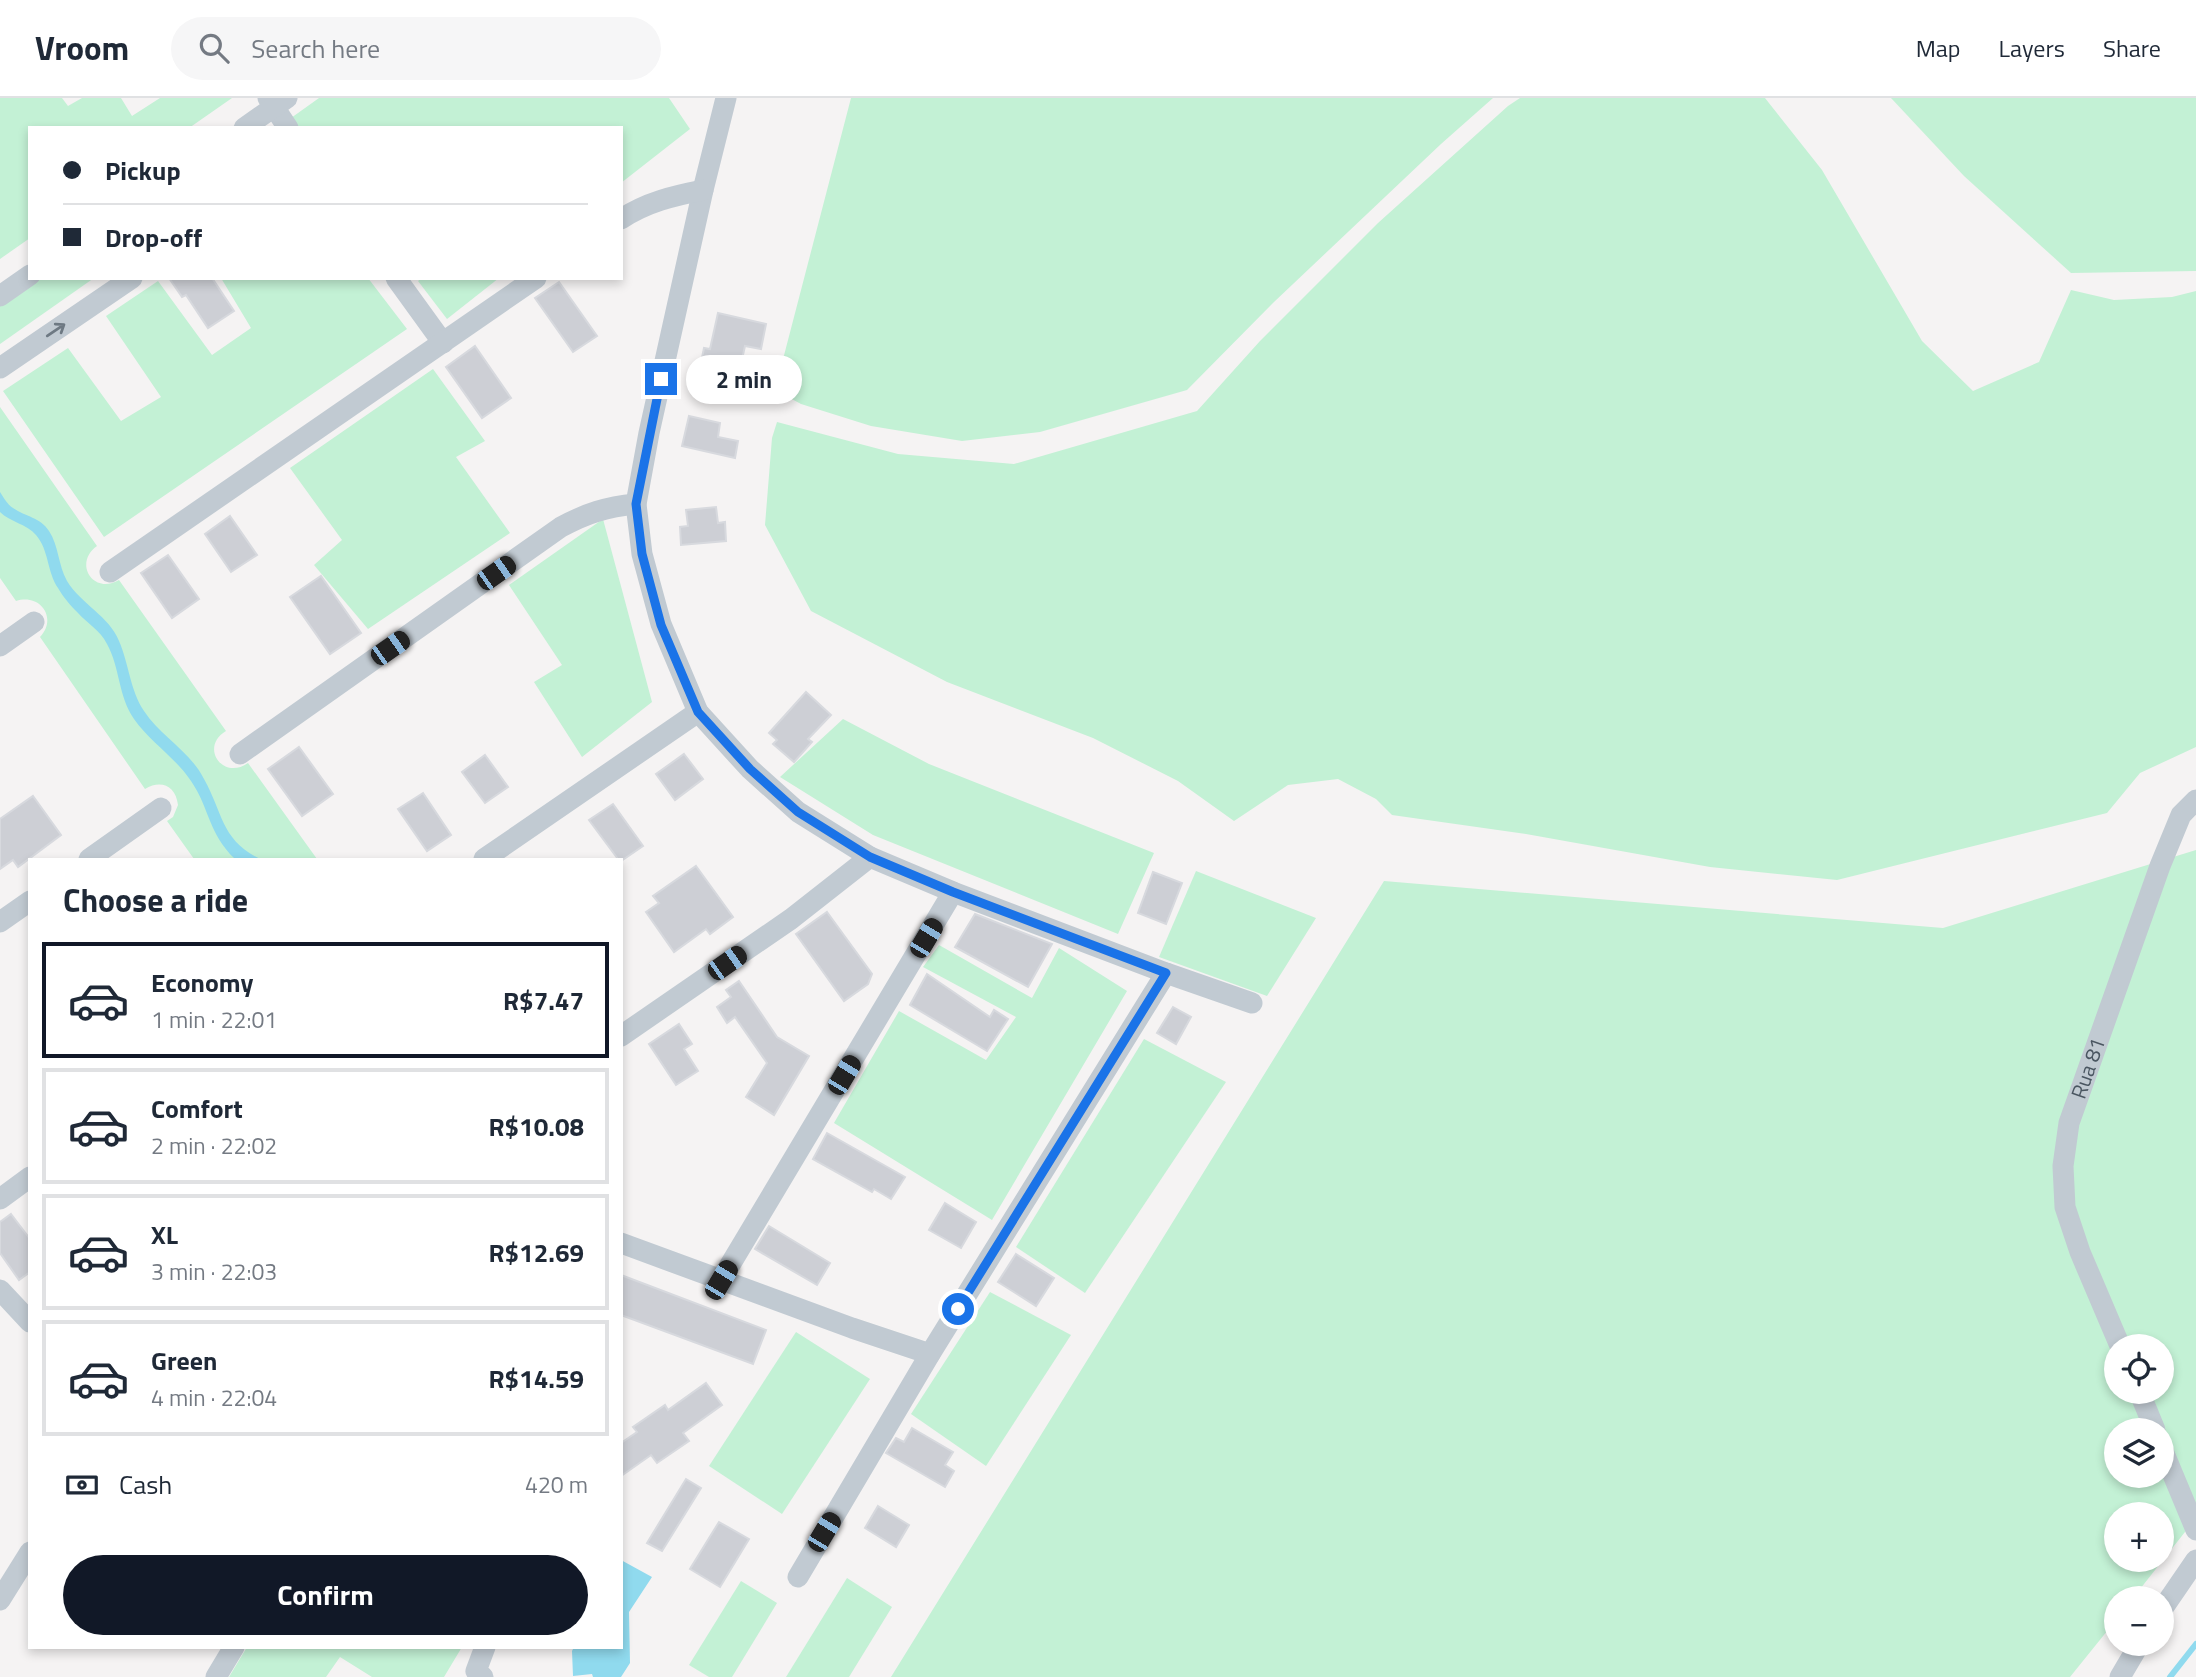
<!DOCTYPE html>
<meta charset="utf-8">
<style>
body{margin:0;font-family:"Titillium Web",sans-serif;background:#f6f6f7;color:#1f2937;height:100vh;display:flex;flex-direction:column;font-size:26px;white-space:nowrap}
*{box-sizing:border-box;margin:0}
p{font-size:23px;color:#747a83}
.icon{flex:none;width:38px;height:38px;fill:none;stroke:currentColor;stroke-width:2;stroke-linecap:round;stroke-linejoin:round}
.map{position:relative;flex:1;overflow:hidden}
.side{position:absolute;left:28px;top:760px;width:595px;height:791px;display:flex;flex-direction:column;background:#fff;border-radius:0px;box-shadow:0 4px 10px #0003}
.side>*{flex:none}
.guide{position:absolute;left:28px;top:28px;width:595px;height:154px;border-radius:0px;box-shadow:0 4px 10px #0003;display:grid;align-content:center;height:154px;padding:0 35px;background:#fff}
.fabs{position:absolute;left:2104px;top:1236px;display:grid;gap:14px}
.fabs a{display:grid;place-items:center;width:70px;height:70px;border-radius:50%;background:#fff;box-shadow:0 4px 10px #0003;font-size:35px}
.end{position:absolute;width:32px;height:32px;margin:-16px;border:9px solid #1a73e8;background:#fff;box-shadow:0 0 0 4px #fff}
.from{border-radius:50%}
.bubble{position:absolute;height:49px;border-radius:24px;background:#fff;box-shadow:0 4px 10px #0003;font-size:23px;font-weight:700;line-height:49px;text-align:center}
.car{position:absolute;width:21px;height:42px;margin:-21px -10px;border-radius:9px;box-shadow:0 0 5px 2px #0007;background:linear-gradient(#222 24%,#8ab4d8 0 40%,#222 0 76%,#8ab4d8 0 86%,#222 0)}
.guide b{display:flex;align-items:center;gap:24px;height:66px;font-size:26px}
.guide b+b{border-top:2px solid #e0e1e3}
.guide i{width:18px;height:18px;background:#1f2937}
ul{padding:0;list-style:none}
li{display:flex;align-items:center;gap:21px;height:116px;margin:0 14px 10px;padding:0 21px;border:4px solid #e0e1e3;border-radius:0px}
li div{flex:1}
li b{display:block;font-size:26px}
li em{font-style:normal;font-weight:700}
li.active{border-color:#111827}
li>.icon{width:63px;height:63px;stroke-width:1.5}
h2{padding:0 35px;font-size:32px;line-height:84px}
.pay{display:flex;align-items:center;gap:18px;height:77px;padding:0 35px;font-size:26px}
.pay p{margin-inline-start:auto}
.button{display:flex;gap:14px;margin-top:auto;padding:14px 35px}
.button a{flex:1;height:80px;border-radius:42px;background:#111827;color:#fff;font-size:28px;font-weight:700;line-height:80px;text-align:center}
header{display:flex;align-items:center;gap:42px;box-sizing:border-box;height:98px;padding:0 35px;background:#fff;border-bottom:2px solid #e0e1e3}
header strong{font-size:33px}
nav{display:flex;gap:38px;margin-inline-start:auto;font-size:24px}
.search{width:490px;height:63px;background:#f6f6f7;display:flex;align-items:center;gap:18px;box-sizing:border-box;padding:0 24px;border-radius:38px;color:#747a83;font-size:26px}
.map>svg:first-child{display:block}
.green{fill:#c3f1d5;fill-rule:evenodd}
.water{fill:#90daee}
.lines{fill:none;stroke-linecap:round;stroke-linejoin:round}
.stream{stroke:#90daee;stroke-width:6}
.building{fill:#cdcfd5;stroke:#d7d9de;stroke-width:2}
.minor{stroke:#c1cad2;stroke-width:21}
.oneway{stroke:#6e7983}
.route{stroke:#1a73e8;stroke-width:9}
.labels{text-anchor:middle;stroke-width:5;stroke-linejoin:round;paint-order:stroke}
.street-label{font-size:21px;fill:#4a5661;stroke:#fff}
</style>
<header>
<strong>Vroom</strong>
<div class="search"><svg class="icon" aria-label="search" viewBox="0 0 24 24"><circle cx="10" cy="10" r="6"/><path d="M15 15l6 6"/></svg>Search here</div>
<nav><a>Map</a><a>Layers</a><a>Share</a></nav>
</header>
<div class="map">
<svg width="2196" height="1579" viewBox="0 0 2196 1579">
<rect width="100%" height="100%" fill="#f5f3f3"/>
<g class="green">
<path d="M0 0H62L68 8 82 0H121L132 18 160 0H232L189 30H30V140L0 161Z"/>
<path d="M319 0H669L690 31 621 85V30H299L291 20Z"/>
<path d="M851 0H1493L1441 46 1274 204 1187 292 1040 334 962 343 871 328 801 306 775 292Z"/>
<path d="M1520 0H1765L1822 72 1922 243 1973 293 2039 264 2071 192 2114 202 2172 199 2196 193V649L2140 675 2107 715 1837 782 1710 769 1526 736 1392 717 1376 701 1338 681 1288 687 1234 723 1178 683 1093 640 947 584 811 513 765 427 772 340 777 324 898 356 1014 366 1197 313 1260 243 1378 125 1508 8Z"/>
<path d="M1891 0H2196V173L2071 175 1964 78Z"/>
<path d="M38 180H94L0 246V207Z"/>
<path d="M221 180H368L407 231 104 439 3 293 68 250 121 323 161 299 106 218 158 183 212 257 251 230Z"/>
<path d="M422 180H499L447 221 418 183Z"/>
<path d="M433 271 485 343 456 359 510 435 368 531 314 467 342 442 290 370Z"/>
<path d="M0 309 97 448C73 465 93 497 119 482L226 633C199 649 223 683 248 665L317 761H194L167 723 173 719 178 707C176 688 161 681 145 691L40 539C58 520 40 495 16 503L0 480Z"/>
<path d="M603 421 652 604 582 659 534 584 562 567 509 487Z"/>
<path d="M843 621 929 666 1154 755 1118 836 873 737 780 679Z"/>
<path d="M2196 752V1420L2133 1500H2116V1522L2070 1579H891L1384 783 1943 830ZM2116 1248H2161V1293H2116ZM2116 1332H2161V1377H2116ZM2116 1416H2161V1461H2116Z"/>
<path d="M1196 773 1316 820 1267 898 1159 859Z"/>
<path d="M939 847 1032 900 1059 850 1127 893 992 1122 834 1025 899 913 986 962 1016 919 923 869Z"/>
<path d="M1144 941 1226 984 1085 1195 1016 1149Z"/>
<path d="M990 1194 1071 1237 986 1368 911 1316Z"/>
<path d="M796 1234 870 1281 782 1416 709 1368Z"/>
<path d="M847 1480 892 1509 849 1579H786Z"/>
<path d="M741 1483 777 1505 732 1579H709L689 1567Z"/>
<path d="M247 1549H462L444 1579H372L340 1559 326 1579H229Z"/>
</g>
<g class="water">
<path d="M0 394C4 400 7 406 13 410 26 419 40 419 49 433 59 448 58 467 67 483 81 506 109 518 119 543 129 566 130 592 144 613 160 638 190 653 204 681 223 715 221 742 260 761H235C208 735 210 711 191 683 175 659 150 644 134 621 118 598 120 569 107 546 100 532 88 526 78 515 71 508 63 499 58 490 47 474 49 452 36 437 27 426 10 424 0 414Z"/>
<path d="M621 1462 652 1479 629 1514 630 1565 621 1579H593L592 1576 573 1578 572 1553 574 1549H621Z"/>
</g>
<g class="lines">
<path class="stream" d="M2170 1579 2196 1546"/>
</g>
<g class="building">
<path d="M169 180H212L234 213 208 230 186 197 182 199Z"/>
<path d="M559 184 597 238 573 254 535 200Z"/>
<path d="M718 215 766 226 761 251 745 248 736 288 698 279 704 250 710 251Z"/>
<path d="M475 248 511 300 482 320 446 269Z"/>
<path d="M689 318 720 325 718 339 738 343 735 360 682 348Z"/>
<path d="M716 409 718 425 725 424 726 443 681 447 680 429 688 428 686 412Z"/>
<path d="M230 418 257 457 231 474 205 436Z"/>
<path d="M168 457 199 501 172 520 141 475Z"/>
<path d="M321 478 361 535 330 556 290 499Z"/>
<path d="M806 594 831 617 808 641 812 644 794 664 773 646 777 642 769 635Z"/>
<path d="M299 649 333 696 302 718 268 671Z"/>
<path d="M684 656 703 681 675 702 656 676Z"/>
<path d="M485 657 508 689 485 705 462 674Z"/>
<path d="M423 695 451 737 427 753 398 711Z"/>
<path d="M33 698 61 737 18 769 13 762 0 771V721Z"/>
<path d="M613 706 643 748 621 763 618 761 589 722Z"/>
<path d="M696 768 733 819 710 836 706 831 674 854 646 814 659 805 653 798Z"/>
<path d="M1153 774 1182 785 1166 826 1138 815Z"/>
<path d="M827 814 872 876 868 886 844 903 796 836Z"/>
<path d="M975 816 1052 846 1028 889 955 849Z"/>
<path d="M927 876 990 919 994 912 1008 921 987 953 910 907Z"/>
<path d="M739 883 777 939 809 958 774 1017 746 999 767 965 735 919 727 925 717 909 731 899 726 892Z"/>
<path d="M1173 909 1191 919 1176 946 1157 935Z"/>
<path d="M679 926 692 946 684 951 698 973 676 987 649 946Z"/>
<path d="M827 1035 905 1079 891 1101 874 1091 872 1094 813 1061Z"/>
<path d="M945 1105 976 1124 961 1150 929 1132Z"/>
<path d="M11 1116 30 1141V1174L19 1182 0 1155V1124Z"/>
<path d="M769 1128 830 1165 817 1187 755 1151Z"/>
<path d="M1016 1156 1054 1180 1036 1208 998 1184Z"/>
<path d="M621 1177 766 1232 753 1266 621 1217Z"/>
<path d="M706 1285 722 1307 683 1335 689 1343 657 1365 651 1357 621 1378V1345L637 1334 633 1329 665 1307 668 1312Z"/>
<path d="M912 1330 953 1354 945 1367 954 1373 945 1389 886 1355 896 1340 904 1344Z"/>
<path d="M686 1381 701 1390 662 1453 647 1445Z"/>
<path d="M878 1408 909 1427 896 1449 865 1430Z"/>
<path d="M719 1424 749 1441 720 1489 690 1471Z"/>
</g>
<g class="lines">
<g class="minor">
<path d="M268 0 288 30"/>
<path d="M726 0 703 92 649 335 636 406 642 456 661 526 698 614 750 671 798 714 870 759 953 794 1166 875 1252 905"/>
<path d="M244 30 287 0"/>
<path d="M621 121C647 104 673 98 703 92"/>
<path d="M396 180 443 245"/>
<path d="M0 198 30 177"/>
<path d="M0 270 132 180"/>
<path d="M110 474 536 180"/>
<path d="M0 548 34 524"/>
<path d="M240 656 561 429C587 415 606 409 636 406"/>
<path d="M89 761 161 710"/>
<path d="M484 761 698 614"/>
<path d="M0 824 30 803"/>
<path d="M621 938 791 821 870 759"/>
<path d="M0 1101 30 1079"/>
<path d="M621 1145 852 1230 930 1256"/>
<path d="M721 1182 953 794"/>
<path d="M0 1192 30 1224"/>
<path id="s1" d="M2120 1248 2080 1154 2065 1109 2063 1068 2069 1025 2160 768 2181 717 2196 702"/>
<path d="M2139 1293 2155 1332"/>
<path d="M2161 1348 2196 1432"/>
<path d="M798 1479 930 1256 1166 875"/>
<path d="M0 1502 30 1454"/>
<path d="M2161 1513 2196 1462"/>
<path d="M216 1579 234 1549"/>
<path d="M483 1579 476 1573 485 1549"/>
<path d="M2120 1579 2140 1545"/>
</g>
</g>
<defs><path id="oneway-shaft" d="M-6 0H5M1.5-3L5.5 0L1.5 3" fill="none" stroke-width="1.6" stroke-linecap="round" stroke-linejoin="round" transform="scale(1.75)"/></defs>
<use class="oneway" href="#oneway-shaft" transform="translate(56 232) rotate(-34)"/>
<g class="lines">
<path class="route" d="M661 281 636 406 642 456 661 527 698 614 750 671 798 714 870 759 953 794 1166 875 958 1211"/>
</g>
<g class="labels">
<g class="street-label">
<text dy="7" stroke="none"><textPath href="#s1" startOffset="292">Rua 81</textPath></text>
</g>
</g>
</svg>
<div class="fabs">
<a><svg class="icon" aria-label="locate" viewBox="0 0 24 24"><circle cx="12" cy="12" r="6"/><path d="M12 2v4M12 18v4M2 12h4M18 12h4"/></svg></a>
<a><svg class="icon" aria-label="layers" viewBox="0 0 24 24"><path d="M12 4l9 5-9 5-9-5zM3 14l9 5 9-5"/></svg></a>
<a>+</a>
<a>−</a>
</div>
<i class="end from" style="left:958px;top:1211px"></i>
<i class="end" style="left:661px;top:281px"></i>
<div class="bubble" style="left:686px;top:257px;width:116px">2 min</div>
<i class="car" style="left:496px;top:475px;rotate:55deg"></i>
<i class="car" style="left:390px;top:550px;rotate:55deg"></i>
<i class="car" style="left:926px;top:840px;rotate:31deg"></i>
<i class="car" style="left:727px;top:865px;rotate:55deg"></i>
<i class="car" style="left:844px;top:977px;rotate:31deg"></i>
<i class="car" style="left:721px;top:1182px;rotate:31deg"></i>
<i class="car" style="left:824px;top:1434px;rotate:31deg"></i>
<div class="guide">
<b><i class="from"></i>Pickup</b>
<b><i></i>Drop-off</b>
</div>
<section class="side">
<h2>Choose a ride</h2>
<ul>
<li class="active"><svg class="icon" aria-label="car" viewBox="0 0 24 24"><path d="M5 17H2v-5l4-1 3-4h7l3 4 3 1v5h-3M9 17h6M6 11h13"/><circle cx="7" cy="17" r="2"/><circle cx="17" cy="17" r="2"/></svg><div><b>Economy</b><p>1 min · 22:01</p></div><em>R$7.47</em></li>
<li><svg class="icon" aria-label="car" viewBox="0 0 24 24"><path d="M5 17H2v-5l4-1 3-4h7l3 4 3 1v5h-3M9 17h6M6 11h13"/><circle cx="7" cy="17" r="2"/><circle cx="17" cy="17" r="2"/></svg><div><b>Comfort</b><p>2 min · 22:02</p></div><em>R$10.08</em></li>
<li><svg class="icon" aria-label="car" viewBox="0 0 24 24"><path d="M5 17H2v-5l4-1 3-4h7l3 4 3 1v5h-3M9 17h6M6 11h13"/><circle cx="7" cy="17" r="2"/><circle cx="17" cy="17" r="2"/></svg><div><b>XL</b><p>3 min · 22:03</p></div><em>R$12.69</em></li>
<li><svg class="icon" aria-label="car" viewBox="0 0 24 24"><path d="M5 17H2v-5l4-1 3-4h7l3 4 3 1v5h-3M9 17h6M6 11h13"/><circle cx="7" cy="17" r="2"/><circle cx="17" cy="17" r="2"/></svg><div><b>Green</b><p>4 min · 22:04</p></div><em>R$14.59</em></li>
</ul>
<div class="pay"><svg class="icon" aria-label="cash" viewBox="0 0 24 24"><path d="M3 7h18v10H3z"/><circle cx="12" cy="12" r="2"/></svg>Cash<p>420 m</p></div>
<div class="button"><a>Confirm</a></div>
</section>
</div>
